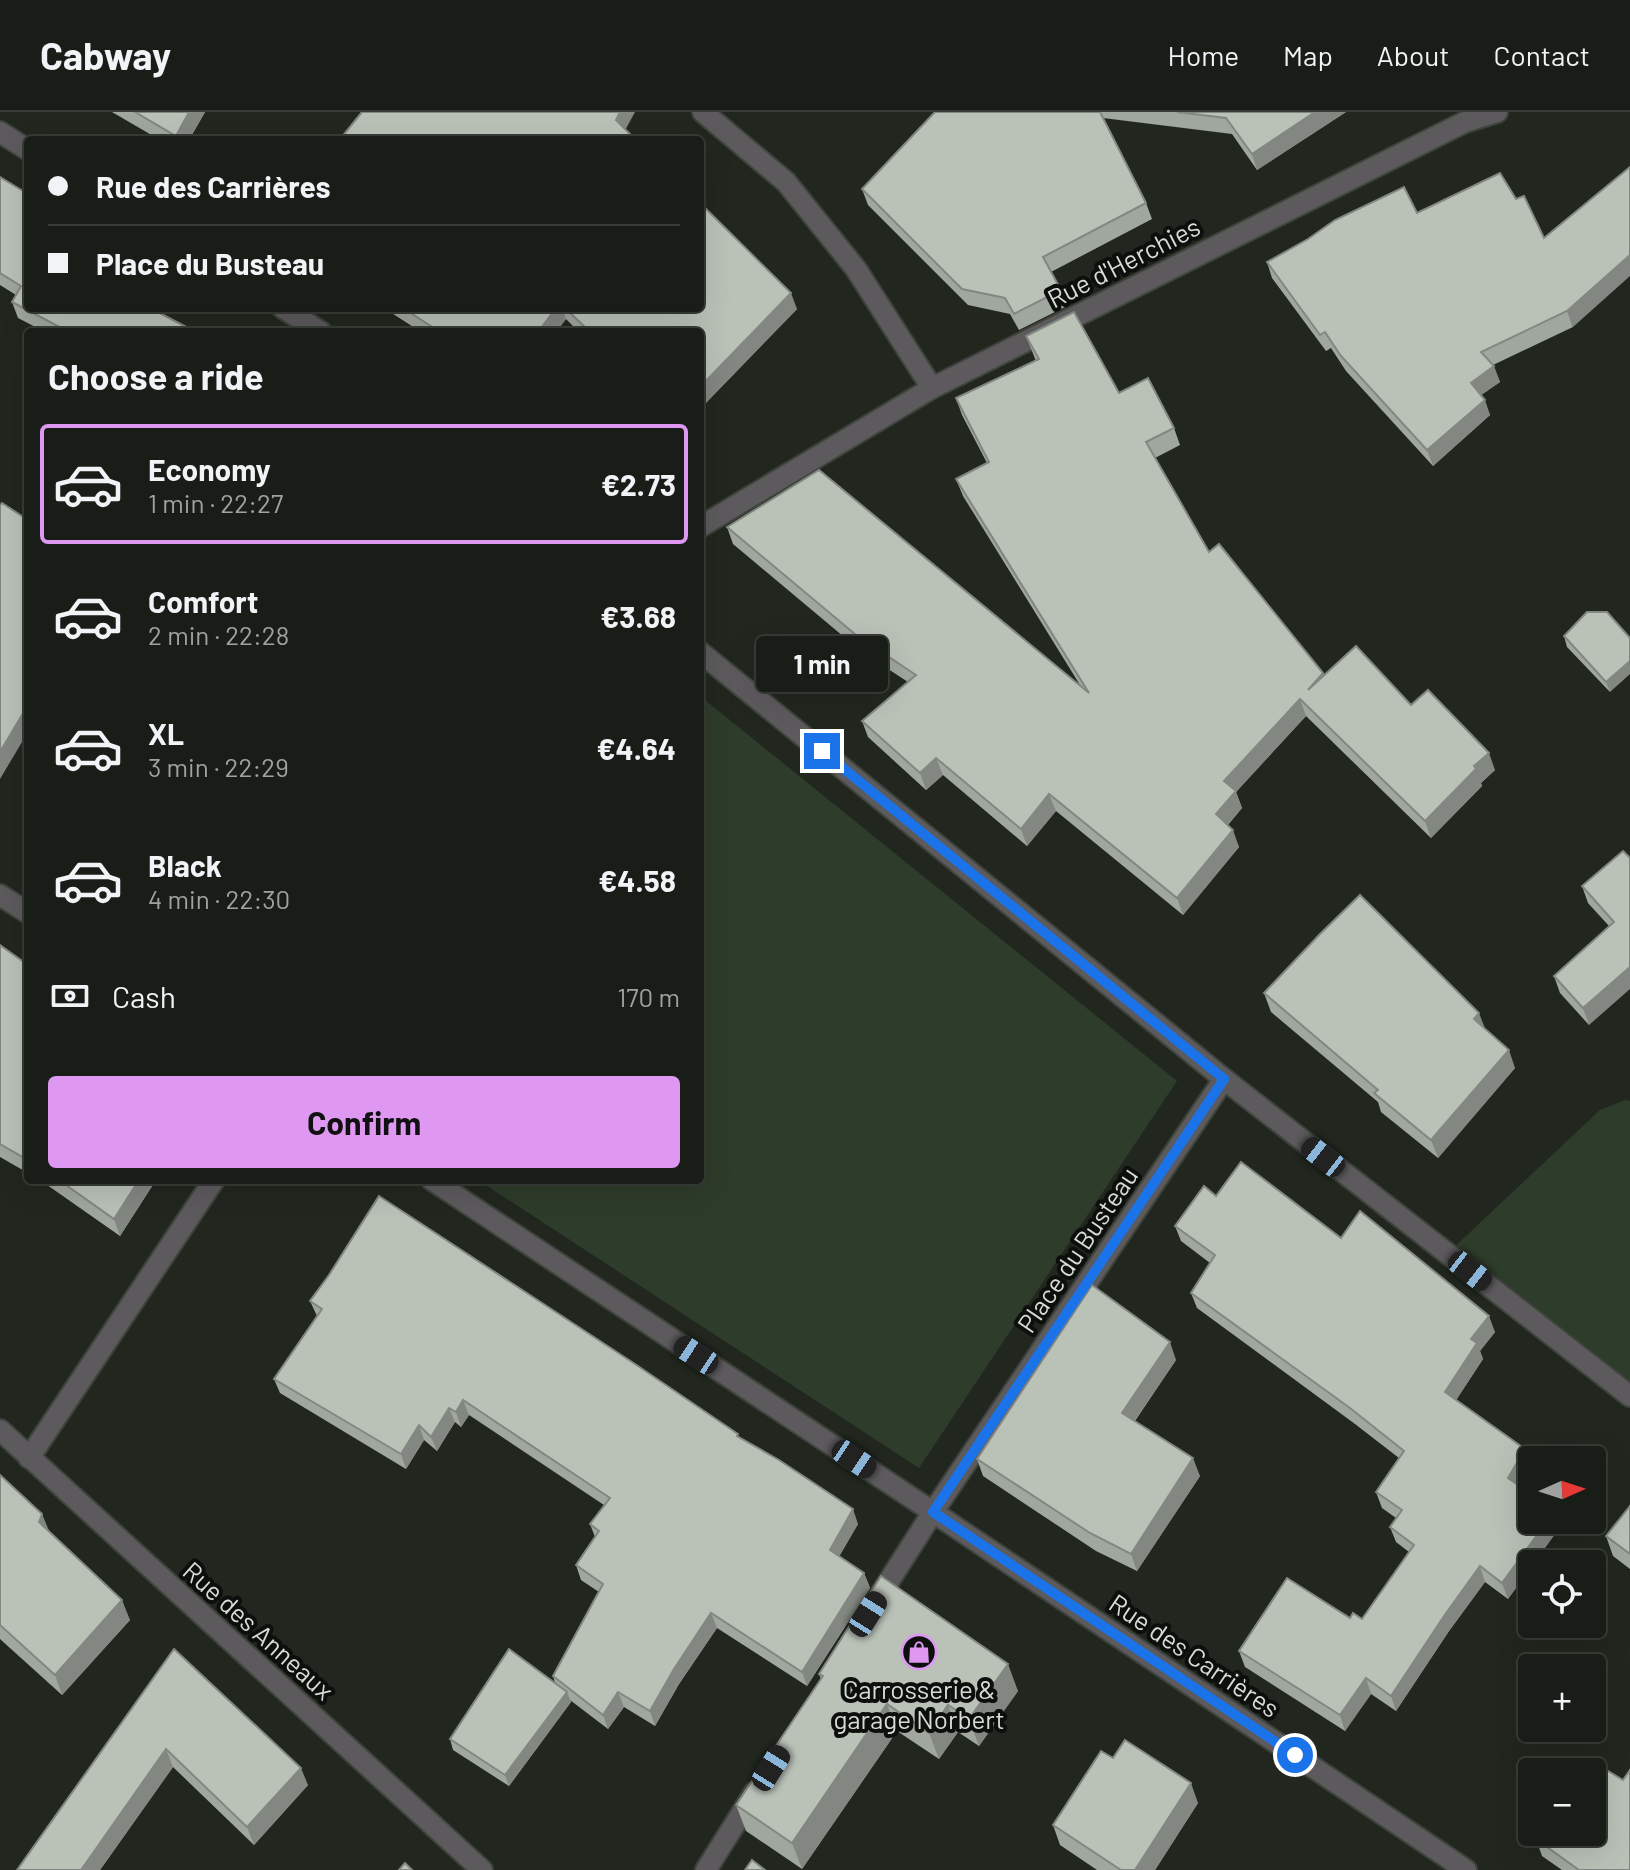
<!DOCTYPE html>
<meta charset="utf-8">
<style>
body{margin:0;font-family:Barlow,sans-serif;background:#262a24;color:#f1f3f6;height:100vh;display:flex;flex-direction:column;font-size:30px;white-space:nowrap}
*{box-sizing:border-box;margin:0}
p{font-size:26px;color:#9fa2a1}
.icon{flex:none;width:44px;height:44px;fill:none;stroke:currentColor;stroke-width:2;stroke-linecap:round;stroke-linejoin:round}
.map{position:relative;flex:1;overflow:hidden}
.side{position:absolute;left:24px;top:216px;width:680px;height:856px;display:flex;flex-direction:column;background:#191d17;border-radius:8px;box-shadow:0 8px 32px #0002,0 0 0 2px #373b36}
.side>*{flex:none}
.top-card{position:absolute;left:24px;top:24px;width:680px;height:176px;border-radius:8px;box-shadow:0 8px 32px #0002,0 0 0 2px #373b36;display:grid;align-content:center;height:176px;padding:0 24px;background:#191d17}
.needle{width:52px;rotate:87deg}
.tools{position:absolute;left:1518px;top:1334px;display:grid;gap:16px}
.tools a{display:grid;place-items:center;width:88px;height:88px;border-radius:8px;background:#191d17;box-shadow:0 8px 32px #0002,0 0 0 2px #373b36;font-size:40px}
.end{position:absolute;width:36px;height:36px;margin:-18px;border:10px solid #1a73e8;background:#fff;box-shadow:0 0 0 4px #fff}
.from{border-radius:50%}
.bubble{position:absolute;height:56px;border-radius:8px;background:#191d17;box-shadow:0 8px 32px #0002,0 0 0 2px #373b36;font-size:26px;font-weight:700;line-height:56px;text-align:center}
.car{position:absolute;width:24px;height:48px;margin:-24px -12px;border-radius:10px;box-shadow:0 0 6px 2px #0007;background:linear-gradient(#222 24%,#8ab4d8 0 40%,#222 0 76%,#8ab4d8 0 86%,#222 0)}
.top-card b{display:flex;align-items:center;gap:28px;height:76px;font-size:30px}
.top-card b+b{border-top:2px solid #373b36}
.top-card i{width:20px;height:20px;background:#f1f3f6}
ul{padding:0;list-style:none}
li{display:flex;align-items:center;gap:24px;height:120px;margin:0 16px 12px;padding:0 8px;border:4px solid transparent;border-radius:8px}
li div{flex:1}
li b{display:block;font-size:30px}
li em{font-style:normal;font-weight:700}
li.active{border-color:#de98f2}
li>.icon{width:72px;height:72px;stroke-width:1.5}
h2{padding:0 24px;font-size:36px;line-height:96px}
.pay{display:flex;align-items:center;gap:20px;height:88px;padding:0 24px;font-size:30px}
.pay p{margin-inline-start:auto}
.button{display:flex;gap:16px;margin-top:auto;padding:16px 24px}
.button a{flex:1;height:92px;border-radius:8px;background:#de98f2;color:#111;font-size:32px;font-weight:700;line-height:92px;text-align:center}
header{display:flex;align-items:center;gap:48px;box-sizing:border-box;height:112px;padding:0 40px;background:#191d17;border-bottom:2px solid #373b36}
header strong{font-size:38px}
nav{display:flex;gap:44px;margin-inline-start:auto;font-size:28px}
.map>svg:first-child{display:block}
.green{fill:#2e3c2b}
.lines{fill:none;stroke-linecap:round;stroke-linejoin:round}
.minor-casing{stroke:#3e443c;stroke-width:24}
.minor{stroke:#5d5a5e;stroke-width:20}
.wall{fill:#a0a79e}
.shaded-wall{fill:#828881}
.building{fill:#bac2b8;stroke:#828881;stroke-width:2}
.route{stroke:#1a73e8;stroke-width:10}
.labels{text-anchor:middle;stroke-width:8;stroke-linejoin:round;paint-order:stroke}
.street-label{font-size:26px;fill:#d8dcd7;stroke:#0c0f0b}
.poi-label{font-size:26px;fill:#d8dcd7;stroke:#0c0f0b}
</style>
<header>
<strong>Cabway</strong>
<nav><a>Home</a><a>Map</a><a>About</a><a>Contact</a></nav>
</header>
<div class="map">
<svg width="1630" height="1758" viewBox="0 0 1630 1758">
<rect width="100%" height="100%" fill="#21271f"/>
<g class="green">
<path d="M700 584 1177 969 919 1356 478 1068H700Z"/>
<path d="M1625 988 1630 989V1287L1448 1141 1600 998Z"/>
</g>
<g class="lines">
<g class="minor-casing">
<g id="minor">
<path d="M703 0 786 70 856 157 932 276"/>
<path d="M0 20 28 38"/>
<path d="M283 196 321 220"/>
<path d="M700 415 932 276 1465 10 1497 0"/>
<path d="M0 783 28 801"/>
<path d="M1224 967 1630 1284"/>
<path d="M432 1068 933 1400 1224 967 700 540"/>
<path d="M0 1318 482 1758"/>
<path d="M29 1346 214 1068"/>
<path d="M875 1491 933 1400 1466 1758"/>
<path d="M706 1758 755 1680"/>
</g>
</g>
<use href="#minor" class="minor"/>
</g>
<g class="wall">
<path d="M112 0H205L189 28H160Z"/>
<path d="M935 0H1346L1257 58 1232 22 1103 6 1146 91 1152 107 1051 160 1061 178 1067 194 1019 218 1010 202 968 193 868 93 862 77Z"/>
<path d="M0 65 28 196 196 220H45L18 206 12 190 16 183 0 173Z"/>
<path d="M1516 87 1544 126 1573 215 1493 253 1500 270 1481 283 1490 303 1433 354 1346 259 1331 236 1326 239 1272 166 1267 150 1417 101Z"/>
<path d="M384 196H700L797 197 700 297V220H579L566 207 556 220H421Z"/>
<path d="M1026 224 1174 316 1180 333 1155 346 1209 440 1324 563 1411 593 1495 658 1481 671 1482 674 1431 726 1306 604 1236 680 1242 696 1228 713 1239 735 1183 803 1056 699 1027 734 943 663 926 678 868 625 862 609 908 570 862 540 733 432 727 415 1080 573 963 384 956 367 987 351 962 303 956 286 1036 249Z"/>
<path d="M1607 500 1610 580 1567 535 1564 524Z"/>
<path d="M1630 746 1589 913 1560 881 1554 864 1609 814 1588 791 1582 774Z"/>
<path d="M0 833 28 853V1061L0 1045Z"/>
<path d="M1264 881 1485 917 1515 956 1438 1046 1381 1000 1378 990 1271 900Z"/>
<path d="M40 1068H156L120 1124Z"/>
<path d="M1216 1084 1341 1126 1495 1220 1480 1239 1483 1247 1456 1288 1531 1352 1518 1373 1532 1408H1557L1560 1415 1508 1487 1485 1470 1449 1519 1396 1599 1371 1582 1345 1619 1245 1555 1239 1539 1350 1506 1362 1507 1409 1440 1396 1430 1390 1415 1396 1406 1382 1396 1376 1380 1399 1346 1355 1312 1197 1196 1191 1181 1210 1151 1181 1129 1175 1114Z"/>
<path d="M310 1189 739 1325 858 1412 839 1444 864 1461 870 1476 807 1574 717 1516 679 1572 655 1614 624 1595 608 1617 570 1588 571 1590 509 1674 453 1638 450 1627 555 1571 553 1564 599 1480 581 1468 576 1453 595 1425 590 1412 604 1393 469 1303 461 1315 455 1310 437 1339 424 1328 406 1357 280 1281 274 1267 317 1204Z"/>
<path d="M1176 1248 1135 1309 1200 1364 1137 1459 1096 1439 983 1364 977 1347Z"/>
<path d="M0 1363 49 1419 130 1508 62 1583 0 1527Z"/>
<path d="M1630 1394V1457L1613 1444 1606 1424Z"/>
<path d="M174 1537 308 1673 254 1733 173 1655 100 1758H17Z"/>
<path d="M819 1562 1018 1579 979 1634 958 1620 939 1647 897 1619 802 1757 746 1719 736 1693 821 1567Z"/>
<path d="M1113 1646 1198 1691 1155 1758H1097L1060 1733 1053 1713Z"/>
<path d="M1536 1727 1630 1758H1562L1542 1744Z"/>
</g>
<g class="shaded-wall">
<path d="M189 0H205L189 28H177L176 24Z"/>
<path d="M620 0H635L622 24 616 8Z"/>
<path d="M1315 0H1346L1257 58 1252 42Z"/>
<path d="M1630 143V164L1573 215 1567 199Z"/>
<path d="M791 181 797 197 700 297V275Z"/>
<path d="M556 196H562L566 207 556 220H538Z"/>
<path d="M1494 254 1500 270 1477 286 1471 271Z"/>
<path d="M1485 288 1490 303 1433 354 1427 338Z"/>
<path d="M1630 549V562L1610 580 1606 570Z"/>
<path d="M1300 587 1306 604 1236 680 1242 696 1222 719 1216 702 1224 669Z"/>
<path d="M28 593V620L0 667V640Z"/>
<path d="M1489 641 1495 658 1481 671 1482 674 1431 726 1425 709 1474 654Z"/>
<path d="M936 646 943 663 926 678 920 661Z"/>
<path d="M1049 682 1056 699 1027 734 1021 717Z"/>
<path d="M1233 718 1239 735 1183 803 1177 786Z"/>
<path d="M1630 855V877L1589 913 1583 896Z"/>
<path d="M1479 901 1486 919 1474 907Z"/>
<path d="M1509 938 1515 956 1438 1046 1431 1028Z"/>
<path d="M139 1068H156L120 1124 114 1107Z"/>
<path d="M1489 1204 1495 1220 1480 1239 1483 1247 1451 1296 1445 1280 1471 1227Z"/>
<path d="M1170 1230 1176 1248 1128 1318 1122 1301Z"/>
<path d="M463 1288 469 1303 461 1315 456 1300Z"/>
<path d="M449 1296 455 1310 437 1339 431 1325Z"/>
<path d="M419 1313 424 1328 406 1357 401 1342Z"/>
<path d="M1525 1337 1531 1352 1513 1381 1508 1366Z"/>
<path d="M1193 1346 1200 1364 1137 1459 1131 1442Z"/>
<path d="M853 1397 858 1412 835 1452 830 1438Z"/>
<path d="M42 1402 50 1421 39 1410Z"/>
<path d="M1548 1408H1557L1560 1415 1508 1487 1502 1471Z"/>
<path d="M1480 1454 1485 1470 1449 1519 1396 1599 1391 1584 1444 1504Z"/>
<path d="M864 1461 870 1476 807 1574 802 1560Z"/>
<path d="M122 1488 130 1508 62 1583 55 1563Z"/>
<path d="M711 1501 717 1516 679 1572 655 1614 650 1599 674 1557Z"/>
<path d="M1008 1552 1018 1579 979 1634 969 1607Z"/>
<path d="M1366 1566 1371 1582 1345 1619 1340 1603Z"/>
<path d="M567 1580 571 1590 509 1674 505 1663Z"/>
<path d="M618 1580 624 1595 608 1617 603 1603Z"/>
<path d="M887 1592 897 1619 802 1757 792 1731Z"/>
<path d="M948 1593 958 1620 939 1647 929 1621Z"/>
<path d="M166 1637 173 1655 100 1758H81Z"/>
<path d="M301 1656 308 1673 254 1733 247 1715Z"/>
<path d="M1191 1671 1198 1691 1155 1758H1135Z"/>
</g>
<g class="building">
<path d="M135 0H189L176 24Z"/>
<path d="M362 0H620L616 8 636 28H334L337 24 341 26Z"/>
<path d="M935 0H1100L1146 91 1043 145 1061 178 1014 202 1005 186 962 177 862 77Z"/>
<path d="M1177 0H1315L1252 42 1226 6Z"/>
<path d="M1630 55V143L1567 199 1481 240 1494 254 1471 271 1485 288 1427 338 1341 244 1325 220 1320 223 1267 150 1308 127 1335 108 1404 75 1417 101 1500 61 1516 87 1524 84 1544 126Z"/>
<path d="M0 65 28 82V196H150L196 220H82L77 217 75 220H69L12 190 21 174 0 161Z"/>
<path d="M700 91 791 181 700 275V220H590L565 196H700Z"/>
<path d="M403 196H556L538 220H490L486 215 483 220H440Z"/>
<path d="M1074 200 1119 281 1148 266 1174 316 1146 330 1209 440 1219 432 1323 561 1308 578 1356 534 1411 593 1428 578 1489 641 1474 654 1476 657 1425 709 1300 587 1224 669 1236 679 1216 702 1233 718 1177 786 1049 682 1021 717 936 646 920 661 862 609 916 563 856 523 727 415 819 358 1089 581 956 367 989 350 956 286 1039 247 1026 224Z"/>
<path d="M2 391 28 408V593L0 640V394Z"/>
<path d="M1587 500H1607L1630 526V549L1606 570 1564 524Z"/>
<path d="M1623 739 1630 746V855L1583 896 1554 864 1614 810 1582 774Z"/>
<path d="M1360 783 1479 901 1474 907 1509 938 1431 1028 1374 981 1378 978 1264 881 1320 822Z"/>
<path d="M0 833 28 853V1048L0 1032Z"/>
<path d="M1241 1050 1341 1126 1360 1099 1489 1204 1471 1227 1477 1231 1445 1280 1525 1337 1508 1366 1532 1383V1408H1548L1502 1471 1480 1454 1444 1504 1391 1584 1366 1566 1340 1603 1239 1539 1287 1466 1350 1506 1353 1501 1362 1507 1414 1433 1390 1415 1402 1398 1376 1380 1404 1339 1350 1296 1191 1181 1215 1143 1175 1114 1204 1074 1216 1084Z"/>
<path d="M59 1068H139L114 1107Z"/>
<path d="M379 1084 635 1252 738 1322 737 1324 779 1348 853 1397 830 1438 864 1461 802 1560 711 1501 674 1557 650 1599 618 1580 603 1603 553 1564 603 1472 576 1453 599 1419 590 1412 610 1386 463 1288 456 1300 449 1296 431 1325 419 1313 401 1342 274 1267 322 1197 310 1189 329 1163Z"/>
<path d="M1092 1173 1170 1230 1122 1301 1193 1346 1131 1442 1090 1421 977 1347Z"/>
<path d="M0 1363 42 1402 39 1410 122 1488 55 1563 0 1513Z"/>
<path d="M1630 1394V1442L1606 1424Z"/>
<path d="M881 1464 1008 1552 969 1607 948 1593 929 1621 887 1592 792 1731 736 1693 823 1564 819 1562Z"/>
<path d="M174 1537 301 1656 247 1715 166 1637 81 1758H17Z"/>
<path d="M509 1537 567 1580 505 1663 450 1627Z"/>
<path d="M1125 1628 1191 1671 1135 1758H1121L1053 1713 1101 1639 1113 1646Z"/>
<path d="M1590 1648 1623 1668 1630 1658V1758H1579L1536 1727 1541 1720H1592V1660H1582Z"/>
<path d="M752 1748 765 1758H745Z"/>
<path d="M405 1751 412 1758H399Z"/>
</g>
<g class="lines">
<path class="route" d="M822 639 1224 967 933 1400 1295 1643"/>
</g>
<defs>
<g id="shop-ring" transform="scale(1.8)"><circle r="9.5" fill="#0c0f0b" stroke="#de98f2" stroke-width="1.5"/><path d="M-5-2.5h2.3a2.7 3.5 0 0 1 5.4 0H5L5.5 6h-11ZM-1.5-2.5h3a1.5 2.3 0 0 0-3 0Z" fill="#de98f2"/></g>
</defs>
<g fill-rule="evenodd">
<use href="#shop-ring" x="919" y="1540"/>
</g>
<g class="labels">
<g class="street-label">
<text transform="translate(1124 151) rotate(-27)" y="9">Rue d'Herchies</text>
<text transform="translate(1078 1138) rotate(-56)" y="9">Place du Busteau</text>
<text transform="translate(258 1519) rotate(42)" y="9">Rue des Anneaux</text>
<text transform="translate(1194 1544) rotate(34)" y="9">Rue des Carrières</text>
</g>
<g class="poi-label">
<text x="919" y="1587">Carrosserie &amp;<tspan x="919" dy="30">garage Norbert</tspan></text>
</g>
</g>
</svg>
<div class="tools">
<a><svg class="needle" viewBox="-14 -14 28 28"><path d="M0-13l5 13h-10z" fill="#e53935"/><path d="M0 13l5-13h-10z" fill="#9fa2a1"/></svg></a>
<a><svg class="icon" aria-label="locate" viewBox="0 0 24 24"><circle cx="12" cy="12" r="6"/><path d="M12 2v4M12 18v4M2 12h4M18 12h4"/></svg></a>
<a>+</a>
<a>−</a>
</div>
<i class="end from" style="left:1295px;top:1643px"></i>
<i class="end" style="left:822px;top:639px"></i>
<div class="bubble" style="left:756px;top:524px;width:132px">1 min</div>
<i class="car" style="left:1323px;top:1045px;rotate:308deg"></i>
<i class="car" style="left:1470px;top:1159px;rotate:128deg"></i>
<i class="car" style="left:696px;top:1243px;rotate:303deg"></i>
<i class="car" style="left:854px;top:1347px;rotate:124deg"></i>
<i class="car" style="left:868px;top:1502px;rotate:32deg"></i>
<i class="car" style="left:771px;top:1656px;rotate:32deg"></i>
<div class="top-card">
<b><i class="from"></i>Rue des Carrières</b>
<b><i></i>Place du Busteau</b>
</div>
<section class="side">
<h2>Choose a ride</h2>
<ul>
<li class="active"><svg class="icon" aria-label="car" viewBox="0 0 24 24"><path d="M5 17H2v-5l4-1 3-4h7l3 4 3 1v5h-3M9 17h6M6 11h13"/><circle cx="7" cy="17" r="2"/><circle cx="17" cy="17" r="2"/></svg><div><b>Economy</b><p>1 min · 22:27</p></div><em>€2.73</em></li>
<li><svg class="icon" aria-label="car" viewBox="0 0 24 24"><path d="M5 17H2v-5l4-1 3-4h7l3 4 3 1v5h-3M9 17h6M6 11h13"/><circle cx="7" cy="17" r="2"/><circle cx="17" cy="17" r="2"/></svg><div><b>Comfort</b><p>2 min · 22:28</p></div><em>€3.68</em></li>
<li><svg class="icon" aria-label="car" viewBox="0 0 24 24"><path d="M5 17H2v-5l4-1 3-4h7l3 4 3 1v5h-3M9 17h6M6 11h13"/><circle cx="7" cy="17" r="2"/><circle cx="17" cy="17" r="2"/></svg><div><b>XL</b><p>3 min · 22:29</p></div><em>€4.64</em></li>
<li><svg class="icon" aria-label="car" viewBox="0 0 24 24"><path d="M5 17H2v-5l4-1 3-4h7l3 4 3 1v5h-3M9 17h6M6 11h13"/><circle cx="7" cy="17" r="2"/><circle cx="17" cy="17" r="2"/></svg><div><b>Black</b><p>4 min · 22:30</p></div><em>€4.58</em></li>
</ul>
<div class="pay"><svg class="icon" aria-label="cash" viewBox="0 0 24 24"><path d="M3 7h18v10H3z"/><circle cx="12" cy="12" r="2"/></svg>Cash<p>170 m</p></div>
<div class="button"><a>Confirm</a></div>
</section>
</div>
